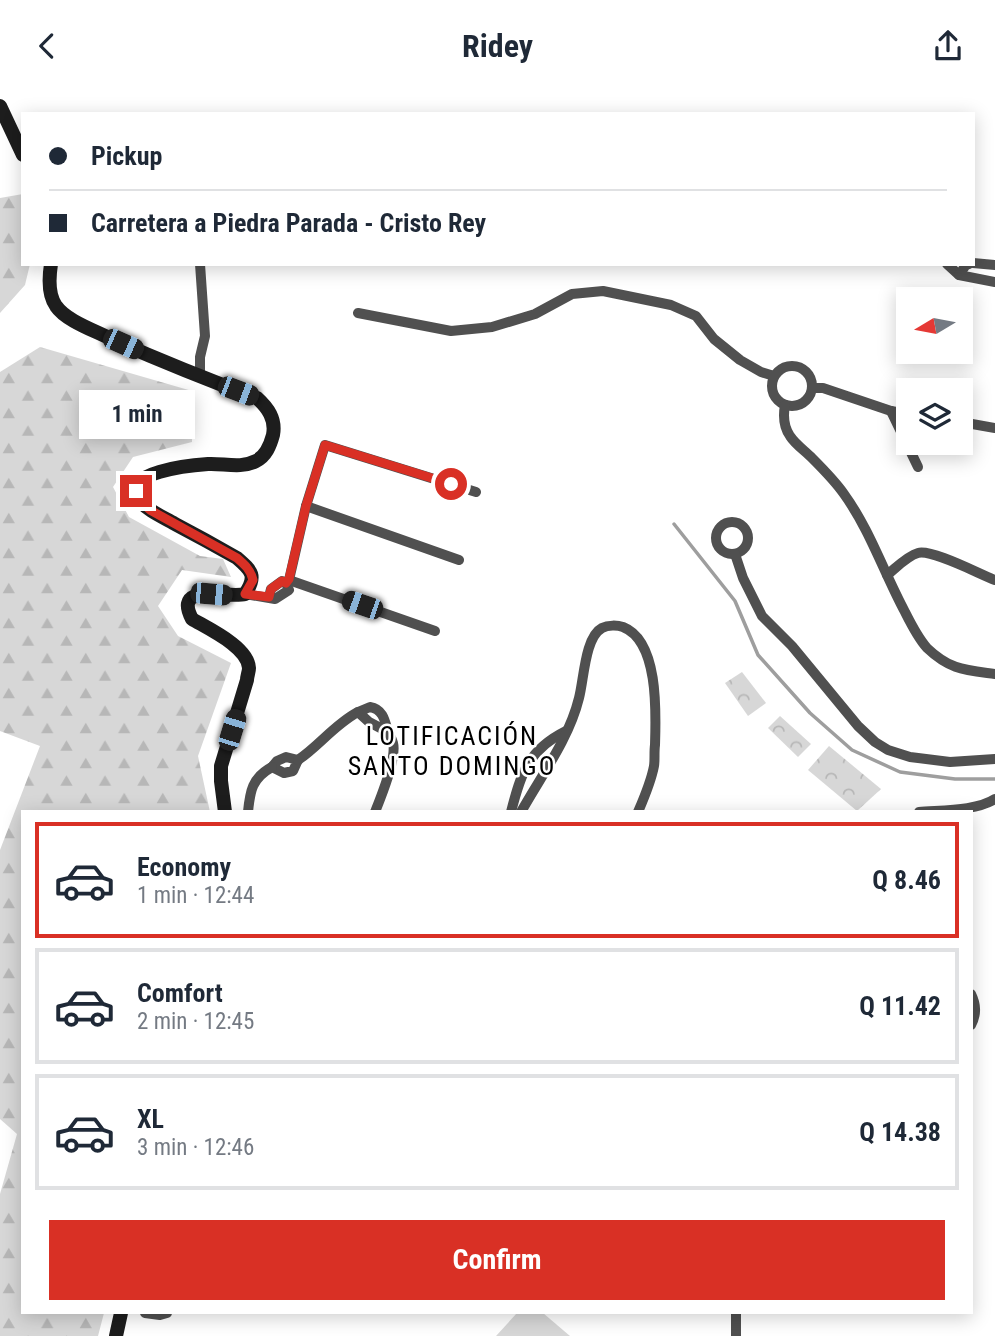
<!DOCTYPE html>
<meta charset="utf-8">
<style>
body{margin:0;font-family:"Roboto Condensed",sans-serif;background:#f2f2f3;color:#1f2937;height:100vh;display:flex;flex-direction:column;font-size:26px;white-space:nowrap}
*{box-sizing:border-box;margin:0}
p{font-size:23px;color:#747a83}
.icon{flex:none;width:38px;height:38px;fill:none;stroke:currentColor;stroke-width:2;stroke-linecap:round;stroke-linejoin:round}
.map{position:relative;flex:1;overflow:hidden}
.drawer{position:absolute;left:21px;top:719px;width:952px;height:504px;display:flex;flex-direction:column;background:#fff;border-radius:0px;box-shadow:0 4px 18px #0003}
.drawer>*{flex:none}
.guide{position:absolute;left:21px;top:21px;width:954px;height:154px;border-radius:0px;box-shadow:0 4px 18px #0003;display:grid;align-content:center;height:154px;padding:0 28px;background:#fff}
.needle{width:46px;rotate:260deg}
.tools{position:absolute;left:896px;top:196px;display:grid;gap:14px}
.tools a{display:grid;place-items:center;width:77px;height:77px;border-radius:0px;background:#fff;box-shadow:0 4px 18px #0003;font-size:35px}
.end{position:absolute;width:32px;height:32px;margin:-16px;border:9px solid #d93025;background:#fff;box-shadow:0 0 0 4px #fff}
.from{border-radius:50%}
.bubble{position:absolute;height:49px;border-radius:0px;background:#fff;box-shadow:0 4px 18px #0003;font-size:23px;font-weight:700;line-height:49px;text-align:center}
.car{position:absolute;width:21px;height:42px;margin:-21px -10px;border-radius:9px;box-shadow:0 0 5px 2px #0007;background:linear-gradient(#222 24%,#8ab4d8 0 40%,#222 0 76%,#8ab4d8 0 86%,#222 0)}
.guide b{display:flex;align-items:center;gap:24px;height:66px;font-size:26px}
.guide b+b{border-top:2px solid #e0e1e3}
.guide i{width:18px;height:18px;background:#1f2937}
ul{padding:12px 0 0;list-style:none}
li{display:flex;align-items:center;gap:21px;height:116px;margin:0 14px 10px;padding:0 14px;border:4px solid #e0e1e3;border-radius:0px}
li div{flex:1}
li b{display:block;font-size:26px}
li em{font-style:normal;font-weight:700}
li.on{border-color:#d93025}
li>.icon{width:63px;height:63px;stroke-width:1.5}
.button{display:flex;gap:14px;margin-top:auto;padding:14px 28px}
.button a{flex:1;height:80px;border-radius:0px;background:#d93025;color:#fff;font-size:28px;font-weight:700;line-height:80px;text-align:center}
header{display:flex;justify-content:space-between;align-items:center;height:91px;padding:0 28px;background:#fff;font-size:32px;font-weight:700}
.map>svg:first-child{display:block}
.grass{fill:#d7d7d7}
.forest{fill:url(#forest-firs)}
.park{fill:url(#park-crowns)}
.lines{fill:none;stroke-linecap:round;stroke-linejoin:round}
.stream{stroke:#9e9e9e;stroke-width:3.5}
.street{stroke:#505050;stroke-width:10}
.secondary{stroke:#1d1d1d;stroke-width:14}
.route{stroke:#d93025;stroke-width:9}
.labels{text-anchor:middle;stroke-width:5;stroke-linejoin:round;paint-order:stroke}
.neighbourhood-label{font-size:26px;letter-spacing:2px;fill:#000;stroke:#fff}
</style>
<header><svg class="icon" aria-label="back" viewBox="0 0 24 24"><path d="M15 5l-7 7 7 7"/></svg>Ridey<svg class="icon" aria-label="share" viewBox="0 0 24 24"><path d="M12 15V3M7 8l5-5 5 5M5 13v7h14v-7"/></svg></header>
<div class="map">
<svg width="995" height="1245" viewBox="0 0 995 1245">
<defs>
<pattern id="forest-firs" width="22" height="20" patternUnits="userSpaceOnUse" patternTransform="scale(1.75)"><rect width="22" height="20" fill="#d7d7d7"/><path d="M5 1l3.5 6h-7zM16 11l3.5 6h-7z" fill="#b7b7b7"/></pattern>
<pattern id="park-crowns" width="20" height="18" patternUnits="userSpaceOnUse" patternTransform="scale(1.75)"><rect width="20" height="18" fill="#d7d7d7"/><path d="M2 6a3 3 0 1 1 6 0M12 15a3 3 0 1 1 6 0" fill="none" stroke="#b7b7b7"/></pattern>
</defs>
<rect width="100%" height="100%" fill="#fff"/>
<path class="grass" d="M517 1222H543L570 1245H496Z"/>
<g class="forest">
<path d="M23 103V173H30L25 194 0 222V107Z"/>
<path d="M40 256 192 300V351L133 366 113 396 129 426 200 465 223 468 231 486 182 479 158 515 178 545 231 572 198 665 210 721H23V1222H104L98 1245H0V1103L17 1043 0 1028V759L40 655 0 640V281Z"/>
</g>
<g class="park">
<path d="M742 581 766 612 748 625 725 592Z"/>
<path d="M780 625 811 653 798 666 768 637Z"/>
<path d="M829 655 881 698 857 720 808 679Z"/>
</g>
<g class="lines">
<path class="stream" d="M674 433 735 510 758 564 810 622 852 659 900 681 955 688H995"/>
<g class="street">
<path d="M973 172 995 174"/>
<path d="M200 173 205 245 200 266V286"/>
<path d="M947 173 959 184"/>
<path d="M969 173 966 174 959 184 995 191"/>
<path d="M358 222 451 240 492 236 535 223 572 203 603 200 671 214 696 225 714 248 740 269 761 281 774 285"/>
<circle cx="792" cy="295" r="20"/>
<path d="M812 297H823L891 320 908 323"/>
<path d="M785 314C783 325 783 335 790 345 795 353 805 360 812 367 823 378 835 390 844 403 870 439 884 482 905 521 911 533 918 547 927 557 950 579 965 579 995 583"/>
<path d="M891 320 918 376"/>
<path d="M961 331 995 337"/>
<path d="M306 415 459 469"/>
<circle cx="732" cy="447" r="16"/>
<path d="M735 463 743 487 762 525 792 555 858 635 875 651 888 659 910 666 950 671 995 668"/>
<path d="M887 484C896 477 907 465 918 462 932 458 979 483 995 489"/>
<path d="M289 489 435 540"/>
<path d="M245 503 275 508 289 499 286 492"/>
<path d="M269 506 271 498 282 490 286 492 289 489 306 415 325 354 476 401"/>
<path d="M370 616C383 618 385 630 388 641L369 631 358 621Z"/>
<path d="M286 666 298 669 293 680 284 682 272 676 277 670Z"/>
<path d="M298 669C319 655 335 633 358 621"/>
<path d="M248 721C250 700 252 687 272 676"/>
<path d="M375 721C381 706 397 667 393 652 392 648 390 645 388 641"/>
<path d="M511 721C521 682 528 659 566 640"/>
<path d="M521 721C541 685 569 648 579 607 584 588 585 546 602 537 608 534 617 534 623 536 659 550 656 622 655 654 654 661 655 669 654 675 651 691 644 707 638 721"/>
<path d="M919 721C941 719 977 720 995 708"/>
<path d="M971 903C976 913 977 923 971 934"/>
<path d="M145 1222 160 1224 167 1222"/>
<path d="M736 1245V1222"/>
</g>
<g class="secondary">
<path d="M0 15 23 64"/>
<path d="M51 173C49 186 48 204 56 215 66 230 96 240 111 248 159 269 208 289 257 307 268 317 276 328 273 344 270 355 266 365 256 370 241 378 223 372 208 373 193 374 117 381 139 409 148 420 163 426 175 433 196 444 216 455 237 467 252 480 257 485 245 503 229 508 172 490 192 528 209 538 248 556 249 577 249 581 247 585 247 589L221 675V690L225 721"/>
<path d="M116 1245 121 1222"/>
</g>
</g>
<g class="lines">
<path class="route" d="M136 400 137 407 150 419 237 467C244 473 251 479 253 489L245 503 269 506 271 498 282 490 286 492 289 488 306 415 325 354 451 393"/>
</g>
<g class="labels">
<g class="neighbourhood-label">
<text x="452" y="654">LOTIFICACIÓN<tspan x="452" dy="30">SANTO DOMINGO</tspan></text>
</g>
</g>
</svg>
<div class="tools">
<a><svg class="needle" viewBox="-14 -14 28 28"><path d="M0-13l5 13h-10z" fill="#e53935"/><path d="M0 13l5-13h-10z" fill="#747a83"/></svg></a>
<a><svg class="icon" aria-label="layers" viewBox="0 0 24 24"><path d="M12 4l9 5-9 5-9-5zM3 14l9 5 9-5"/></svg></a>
</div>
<i class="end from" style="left:451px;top:393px"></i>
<i class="end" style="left:136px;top:400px"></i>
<div class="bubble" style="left:79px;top:299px;width:116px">1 min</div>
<i class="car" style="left:123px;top:253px;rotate:114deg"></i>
<i class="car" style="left:238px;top:300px;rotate:111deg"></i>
<i class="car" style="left:211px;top:503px;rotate:95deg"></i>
<i class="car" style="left:362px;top:514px;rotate:289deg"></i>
<i class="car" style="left:232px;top:639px;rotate:17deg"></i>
<div class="guide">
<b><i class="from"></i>Pickup</b>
<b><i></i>Carretera a Piedra Parada - Cristo Rey</b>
</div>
<section class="drawer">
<ul>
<li class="on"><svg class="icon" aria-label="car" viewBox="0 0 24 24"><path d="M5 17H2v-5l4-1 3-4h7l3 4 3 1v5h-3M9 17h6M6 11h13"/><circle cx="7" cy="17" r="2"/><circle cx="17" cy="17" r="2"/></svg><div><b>Economy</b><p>1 min · 12:44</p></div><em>Q 8.46</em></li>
<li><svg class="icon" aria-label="car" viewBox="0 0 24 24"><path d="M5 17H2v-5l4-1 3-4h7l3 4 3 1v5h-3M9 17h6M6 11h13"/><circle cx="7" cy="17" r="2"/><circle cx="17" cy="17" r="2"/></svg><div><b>Comfort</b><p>2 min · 12:45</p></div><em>Q 11.42</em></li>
<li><svg class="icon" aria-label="car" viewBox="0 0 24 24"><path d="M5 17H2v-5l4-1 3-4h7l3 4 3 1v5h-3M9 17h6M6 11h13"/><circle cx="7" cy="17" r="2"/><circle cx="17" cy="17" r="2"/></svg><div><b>XL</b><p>3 min · 12:46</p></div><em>Q 14.38</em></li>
</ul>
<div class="button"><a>Confirm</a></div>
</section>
</div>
